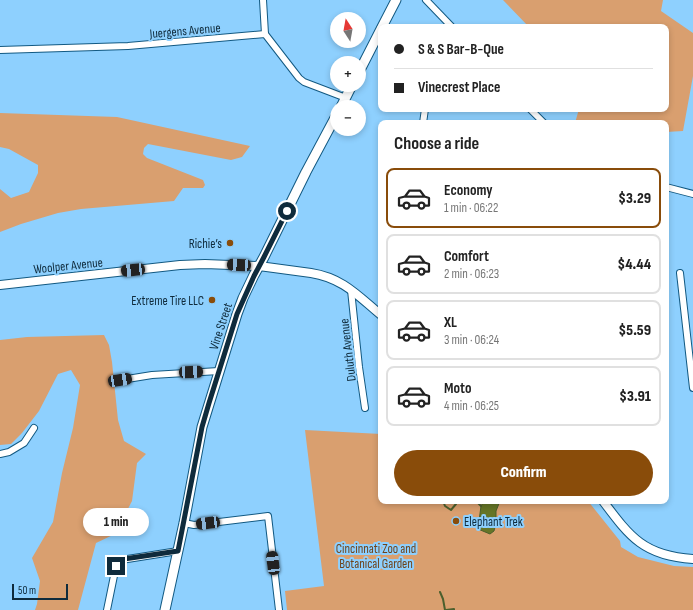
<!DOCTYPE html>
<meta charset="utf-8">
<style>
body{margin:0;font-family:"Sofia Sans Condensed",sans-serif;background:#f6f6f6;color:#222;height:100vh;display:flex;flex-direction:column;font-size:15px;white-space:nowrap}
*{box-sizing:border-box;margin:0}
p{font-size:13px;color:#767676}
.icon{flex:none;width:22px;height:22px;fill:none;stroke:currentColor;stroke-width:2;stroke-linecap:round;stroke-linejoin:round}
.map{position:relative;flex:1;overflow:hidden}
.details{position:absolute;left:378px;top:120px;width:291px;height:384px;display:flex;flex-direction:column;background:#fff;border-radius:8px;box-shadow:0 2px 6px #0003}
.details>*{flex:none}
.top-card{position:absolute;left:378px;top:24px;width:291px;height:88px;border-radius:8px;box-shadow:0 2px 6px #0003;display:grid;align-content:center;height:88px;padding:0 16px;background:#fff}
.needle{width:26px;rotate:349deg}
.fabs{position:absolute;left:330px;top:12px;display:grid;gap:8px}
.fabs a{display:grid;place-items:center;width:36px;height:36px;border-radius:50%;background:#fff;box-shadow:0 2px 6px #0003;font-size:20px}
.scale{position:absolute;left:12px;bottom:10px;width:56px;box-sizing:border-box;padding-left:4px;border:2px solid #0f2b3c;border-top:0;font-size:11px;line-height:14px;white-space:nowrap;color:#0f2b3c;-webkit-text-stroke:3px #8ed0fe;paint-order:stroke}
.end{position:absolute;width:18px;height:18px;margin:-9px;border:5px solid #0f2b3c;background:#fff;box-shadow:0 0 0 2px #fff}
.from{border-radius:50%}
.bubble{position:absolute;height:28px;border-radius:14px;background:#fff;box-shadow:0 2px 6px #0003;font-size:13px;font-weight:800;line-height:28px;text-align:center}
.car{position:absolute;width:12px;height:24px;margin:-12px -6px;border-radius:5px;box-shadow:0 0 3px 1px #0007;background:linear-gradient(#222 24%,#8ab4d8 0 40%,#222 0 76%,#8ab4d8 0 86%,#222 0)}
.top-card b{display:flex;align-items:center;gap:14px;height:38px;font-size:15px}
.top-card b+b{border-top:1px solid #e0e0e0}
.top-card i{width:10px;height:10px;background:#222}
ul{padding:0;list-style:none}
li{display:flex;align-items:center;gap:12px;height:60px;margin:0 8px 6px;padding:0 8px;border:2px solid #e0e0e0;border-radius:8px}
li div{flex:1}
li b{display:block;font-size:15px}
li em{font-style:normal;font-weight:800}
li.selected{border-color:#894c0a}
li>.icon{width:36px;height:36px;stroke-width:1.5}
h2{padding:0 16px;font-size:18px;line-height:48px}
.button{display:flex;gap:8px;margin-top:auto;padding:8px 16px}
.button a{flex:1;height:46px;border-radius:24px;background:#894c0a;color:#fff;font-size:16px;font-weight:800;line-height:46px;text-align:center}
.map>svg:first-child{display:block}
.green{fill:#d99f6f}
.water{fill:#657527;stroke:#4b5f2d}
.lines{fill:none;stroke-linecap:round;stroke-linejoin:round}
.stream{stroke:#4b5f2d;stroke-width:2}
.minor-casing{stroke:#125982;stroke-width:8}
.tertiary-casing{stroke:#125982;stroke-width:10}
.secondary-casing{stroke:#125982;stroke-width:11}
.minor{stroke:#fff;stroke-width:6}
.tertiary{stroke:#fff;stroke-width:8}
.secondary{stroke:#fff;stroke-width:9}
.route{stroke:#0f2b3c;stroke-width:5}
.poi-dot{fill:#894c0a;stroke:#8ed0fe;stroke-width:1.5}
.labels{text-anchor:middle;stroke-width:4;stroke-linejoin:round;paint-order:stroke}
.street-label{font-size:13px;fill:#0f2b3c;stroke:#8ed0fe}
.poi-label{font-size:13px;fill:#0f2b3c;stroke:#8ed0fe;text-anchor:end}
.park-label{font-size:13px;fill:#6e431b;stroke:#8ed0fe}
</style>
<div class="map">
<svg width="693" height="610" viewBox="0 0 693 610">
<rect width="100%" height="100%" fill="#8ed0fe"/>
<g class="green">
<path d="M503 0H663L661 11 693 33V76L683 131 666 132V123H575L579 109H666V27H529Z"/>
<path d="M0 113 117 117 250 146 242 157 231 160 148 144 144 148 143 154 147 158 203 180 205 185 203 188H183L174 201 81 209 58 213 21 224 0 232V189L11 198 29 192 38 173V165L9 149 0 147Z"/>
<path d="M104 335 109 345 112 362 118 420 124 441 146 454 137 463 132 501 115 534 96 543 78 610H35L37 604 40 581 32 558 53 522 62 473 73 428 80 385 71 370 58 374 39 411 22 433 11 444 0 445V340L27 337Z"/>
<path d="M305 430 381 434V501H588L620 541 621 547 638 557 674 566 693 567V610H287L285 591 324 586Z"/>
</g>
<path class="water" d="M484 501H500L496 511V517L492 520 495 527 494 531 490 534 478 529 481 506Z"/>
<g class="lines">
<g class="stream">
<path d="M443 501 445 506 451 510 456 504 457 501"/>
<path d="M476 501 481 506"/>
<path d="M440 592 443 599 445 610"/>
<path d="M446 610 454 609V610"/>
</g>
<g class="minor-casing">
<g id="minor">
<path d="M263 0 265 34"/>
<path d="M426 0 452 27"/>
<path d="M0 50 128 46 265 34 299 78 304 82 346 98"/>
<path d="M530 109 544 123"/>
<path d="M423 123 425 109"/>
<path d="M666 187 693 194"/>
<path d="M680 273 693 388"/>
<path d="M351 290 359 367 365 408"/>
<path d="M121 380 152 375 219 371"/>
<path d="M0 454 9 452 24 443 34 428"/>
<path d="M184 523 194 525 268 516 279 610"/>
<path d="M107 610 116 566 121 560 178 551"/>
</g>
</g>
<g class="tertiary-casing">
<g id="tertiary">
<path d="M0 285 180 265 205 264 259 266 311 273C343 278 358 296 381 315"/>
<path d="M603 501C630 537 644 556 693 559"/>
</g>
</g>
<g class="secondary-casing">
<g id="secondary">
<path d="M382 27 396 0"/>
<path d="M359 72 381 29"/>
<path d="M341 107 352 85"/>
<path d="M165 610 184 523 202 427 237 314 243 298 254 275 264 257 306 172 337 114"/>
</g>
</g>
<use href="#minor" class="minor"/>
<use href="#tertiary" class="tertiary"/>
<use href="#secondary" class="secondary"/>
</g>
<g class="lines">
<path class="route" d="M116 566 121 560 124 559 178 551 202 427 209 403 237 314 254 276 264 257 287 211"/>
</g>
<g class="poi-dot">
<circle cx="230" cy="243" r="4"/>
<circle cx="212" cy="300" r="4"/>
<circle cx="456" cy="521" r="4"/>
</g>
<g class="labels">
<g class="street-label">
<text transform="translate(185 30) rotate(-5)" y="5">Juergens Avenue</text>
<text transform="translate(68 265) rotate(-6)" y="5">Woolper Avenue</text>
<text transform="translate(220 326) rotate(-72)" y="5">Vine Street</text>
<text transform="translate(347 350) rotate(-97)" y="5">Duluth Avenue</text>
</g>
<g class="poi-label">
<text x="222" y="248">Richie’s</text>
<text x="204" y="305">Extreme Tire LLC</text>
<text x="464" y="526" text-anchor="start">Elephant Trek</text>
</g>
<g class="park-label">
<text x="376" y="553">Cincinnati Zoo and<tspan x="376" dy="15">Botanical Garden</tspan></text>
</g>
</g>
</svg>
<div class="fabs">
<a><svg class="needle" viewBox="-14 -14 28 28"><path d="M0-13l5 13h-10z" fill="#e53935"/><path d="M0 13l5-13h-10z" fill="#767676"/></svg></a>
<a>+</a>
<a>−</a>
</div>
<div class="scale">50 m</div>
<i class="end from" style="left:287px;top:211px"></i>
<i class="end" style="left:116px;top:566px"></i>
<div class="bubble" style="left:83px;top:508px;width:66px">1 min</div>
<i class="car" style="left:239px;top:265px;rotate:273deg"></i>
<i class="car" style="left:133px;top:270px;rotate:264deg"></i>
<i class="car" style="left:191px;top:372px;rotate:88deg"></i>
<i class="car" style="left:120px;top:380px;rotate:81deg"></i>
<i class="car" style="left:208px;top:523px;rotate:263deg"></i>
<i class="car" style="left:273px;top:563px;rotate:353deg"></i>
<div class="top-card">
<b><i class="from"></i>S &amp; S Bar-B-Que</b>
<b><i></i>Vinecrest Place</b>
</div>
<section class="details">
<h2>Choose a ride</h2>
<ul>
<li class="selected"><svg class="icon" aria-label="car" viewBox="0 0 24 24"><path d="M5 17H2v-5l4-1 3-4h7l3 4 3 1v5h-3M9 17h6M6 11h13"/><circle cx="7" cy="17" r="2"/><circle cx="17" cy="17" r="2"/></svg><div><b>Economy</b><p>1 min · 06:22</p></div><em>$3.29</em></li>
<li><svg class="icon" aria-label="car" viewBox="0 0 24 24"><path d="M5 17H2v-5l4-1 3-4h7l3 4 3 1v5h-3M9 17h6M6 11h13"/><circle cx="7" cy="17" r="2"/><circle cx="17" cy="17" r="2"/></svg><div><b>Comfort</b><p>2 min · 06:23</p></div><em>$4.44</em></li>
<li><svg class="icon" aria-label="car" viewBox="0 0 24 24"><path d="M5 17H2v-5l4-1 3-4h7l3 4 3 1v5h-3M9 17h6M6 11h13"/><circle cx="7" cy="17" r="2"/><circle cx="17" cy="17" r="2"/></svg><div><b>XL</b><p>3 min · 06:24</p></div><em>$5.59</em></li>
<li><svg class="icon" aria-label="car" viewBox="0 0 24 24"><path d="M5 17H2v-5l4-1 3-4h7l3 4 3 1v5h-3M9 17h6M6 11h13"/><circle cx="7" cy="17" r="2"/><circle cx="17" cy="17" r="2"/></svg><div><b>Moto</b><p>4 min · 06:25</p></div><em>$3.91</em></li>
</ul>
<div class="button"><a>Confirm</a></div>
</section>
</div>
